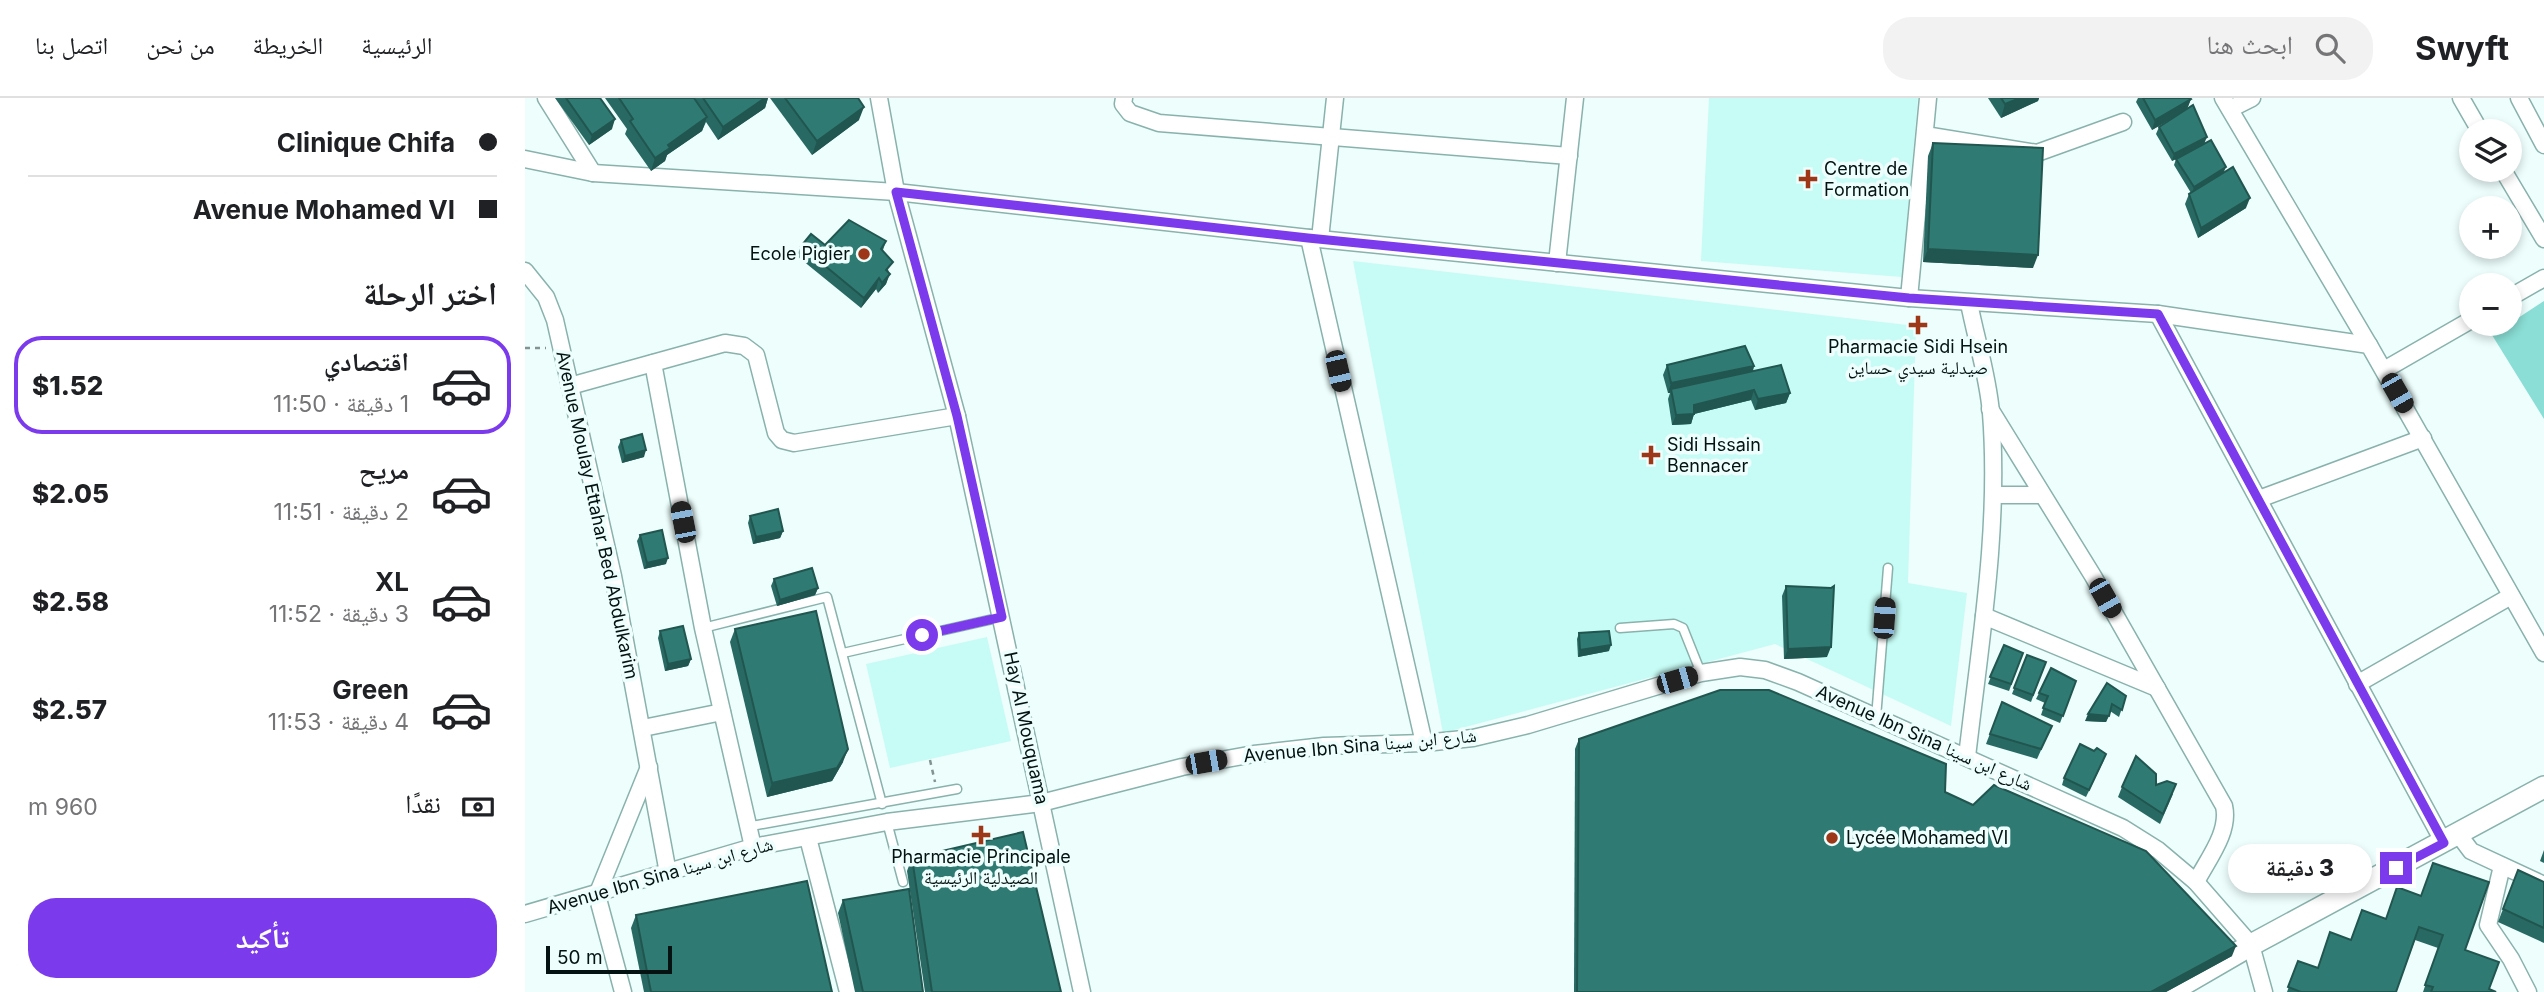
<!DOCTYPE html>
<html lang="ar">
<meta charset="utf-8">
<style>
body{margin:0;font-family:Inter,"Noto Naskh Arabic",sans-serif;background:#f2f2f2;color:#202124;direction:rtl;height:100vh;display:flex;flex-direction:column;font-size:26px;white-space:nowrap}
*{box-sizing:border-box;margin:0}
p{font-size:23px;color:#757577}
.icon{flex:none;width:38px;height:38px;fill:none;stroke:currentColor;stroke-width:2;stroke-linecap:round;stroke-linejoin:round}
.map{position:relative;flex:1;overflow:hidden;direction:ltr}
.details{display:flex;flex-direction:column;background:#fff;width:525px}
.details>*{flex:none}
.banner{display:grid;align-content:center;height:154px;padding:0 28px;background:#fff}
.controls{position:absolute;left:1934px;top:21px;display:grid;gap:14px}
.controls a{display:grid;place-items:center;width:63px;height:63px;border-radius:50%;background:#fff;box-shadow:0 4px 10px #0003;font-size:35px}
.scale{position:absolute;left:21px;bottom:18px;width:126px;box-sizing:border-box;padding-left:7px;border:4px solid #041312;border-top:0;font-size:19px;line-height:24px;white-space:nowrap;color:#041312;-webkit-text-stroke:5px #edfefc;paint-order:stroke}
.end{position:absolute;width:32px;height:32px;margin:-16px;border:9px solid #7c3aed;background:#fff;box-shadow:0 0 0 4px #fff}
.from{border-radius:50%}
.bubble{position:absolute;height:49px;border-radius:24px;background:#fff;box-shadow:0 4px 10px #0003;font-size:23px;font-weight:800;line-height:49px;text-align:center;direction:rtl}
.car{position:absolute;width:21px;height:42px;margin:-21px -10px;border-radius:9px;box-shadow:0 0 5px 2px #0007;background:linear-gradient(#222 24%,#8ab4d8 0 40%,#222 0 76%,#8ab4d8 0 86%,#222 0)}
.banner b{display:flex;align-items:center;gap:24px;height:66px;font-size:26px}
.banner b+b{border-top:2px solid #e0e0e0}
.banner i{width:18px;height:18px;background:#202124}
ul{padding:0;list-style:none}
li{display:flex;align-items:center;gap:21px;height:98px;margin:0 14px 10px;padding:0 14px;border:4px solid transparent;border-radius:28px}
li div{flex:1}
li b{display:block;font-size:26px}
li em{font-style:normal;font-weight:800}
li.active{border-color:#7c3aed}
li>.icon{width:63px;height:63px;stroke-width:1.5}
h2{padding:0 28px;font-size:32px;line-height:84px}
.pay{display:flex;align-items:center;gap:18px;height:77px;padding:0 28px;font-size:26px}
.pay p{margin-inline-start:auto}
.cta{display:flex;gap:14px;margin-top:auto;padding:14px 28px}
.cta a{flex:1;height:80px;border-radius:28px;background:#7c3aed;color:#fff;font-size:28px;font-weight:800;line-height:80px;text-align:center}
header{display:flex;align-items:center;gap:42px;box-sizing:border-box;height:98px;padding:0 35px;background:#fff;border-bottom:2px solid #e0e0e0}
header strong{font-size:33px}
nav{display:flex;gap:38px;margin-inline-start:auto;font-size:24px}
.search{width:490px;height:63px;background:#f2f2f2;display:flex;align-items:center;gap:18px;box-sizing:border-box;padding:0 24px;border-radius:28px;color:#757577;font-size:26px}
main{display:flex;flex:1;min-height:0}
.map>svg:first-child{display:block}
.built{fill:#c6fcf5}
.green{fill:#8aded5}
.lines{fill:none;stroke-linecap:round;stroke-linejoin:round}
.service-casing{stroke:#89b2ad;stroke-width:11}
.minor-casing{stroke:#89b2ad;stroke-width:19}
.secondary-casing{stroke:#89b2ad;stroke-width:24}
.path{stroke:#839392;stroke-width:2.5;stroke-dasharray:5 5;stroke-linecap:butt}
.service{stroke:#fff;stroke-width:8}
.minor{stroke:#fff;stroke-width:16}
.secondary{stroke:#fff;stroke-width:21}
.wall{fill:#286a63}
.shaded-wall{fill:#215650}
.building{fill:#2f7b73;stroke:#215650;stroke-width:2}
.route{stroke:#7c3aed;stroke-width:9}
.poi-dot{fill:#9e3717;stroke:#edfefc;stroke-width:2.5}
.labels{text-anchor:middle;stroke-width:7;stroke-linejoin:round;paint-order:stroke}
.poi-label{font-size:18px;fill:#041312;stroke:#edfefc;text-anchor:start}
.street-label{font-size:18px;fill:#041312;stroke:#edfefc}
</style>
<header>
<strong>Swyft</strong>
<div class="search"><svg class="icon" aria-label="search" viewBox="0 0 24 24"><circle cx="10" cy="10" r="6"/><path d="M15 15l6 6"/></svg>ابحث هنا</div>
<nav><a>الرئيسية</a><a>الخريطة</a><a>من نحن</a><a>اتصل بنا</a></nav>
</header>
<main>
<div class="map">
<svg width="2019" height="894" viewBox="0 0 2019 894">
<rect width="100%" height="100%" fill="#edfefc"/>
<g class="built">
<path d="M1184 0H1393L1377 179 1176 163Z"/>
<path d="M828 163 1391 228 1383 485 1442 495 1426 628 1250 546 918 635Z"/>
<path d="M462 539 486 643 365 670 341 566Z"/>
</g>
<path class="green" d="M2019 203V321L1967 237Z"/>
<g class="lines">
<g class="service-casing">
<g id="service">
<path d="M178 530 302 499 357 706"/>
<path d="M1095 530 1149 526 1158 530 1176 575"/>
<path d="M318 555 477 519"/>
<path d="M1351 620 1363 470"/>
<path d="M362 724 378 784"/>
<path d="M221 729 432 691"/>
</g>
</g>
<g class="minor-casing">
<g id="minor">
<path d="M21 0 68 75"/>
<path d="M354 0 371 94 432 318 557 894"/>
<path d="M599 0 598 6 605 15 634 25 1044 58"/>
<path d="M1698 0 1844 247"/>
<path d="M1936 0 1955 33"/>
<path d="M1994 0 2019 47"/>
<path d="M1705 11 1727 0"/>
<path d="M1400 37 1512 55 1598 24"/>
<path d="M0 61 68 75 371 94 784 140 1384 200 1633 216 1844 247 2019 555"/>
<path d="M1978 72 2019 141"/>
<path d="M784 140 899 645"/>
<path d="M795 141 810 0"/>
<path d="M1032 165 1050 0"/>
<path d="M0 173 21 199 30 222 88 478 143 775"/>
<path d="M1384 200 1403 0"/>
<path d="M1984 200 2019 180"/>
<path d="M1633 216 1919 745"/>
<path d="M128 265 178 530 228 749"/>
<path d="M1859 272 1946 222"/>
<path d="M45 288 200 245 219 248 231 257 251 335 257 342 269 345 432 318"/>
<path d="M1465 311 1568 478 1699 708C1705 734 1683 761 1671 784"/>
<path d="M1469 397H1517"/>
<path d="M1734 401 1898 340"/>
<path d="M1459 518 1632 590"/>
<path d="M1832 586 1986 498"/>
<path d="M118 630 197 614"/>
<path d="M1442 659C1455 545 1475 430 1466 315 1463 278 1451 241 1444 205"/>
<path d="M1934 737 1946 753 2019 787"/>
<path d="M283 740 323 894"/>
<path d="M1977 768 1963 827 1986 861 2003 894"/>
<path d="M0 816 228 749 362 724 516 705 657 669 729 656 799 648 899 645 948 640 1003 627 1176 575 1215 569 1240 572 1273 584 1598 730 1633 752 1671 784 1726 847 1739 894"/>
<path d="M98 894 72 797 124 669"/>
</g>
</g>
<g class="secondary-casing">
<path id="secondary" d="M1645 894 1726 847 2019 689"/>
</g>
<g class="path">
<path d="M0 250H21"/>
<path d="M405 662 410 684"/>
</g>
<use href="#service" class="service"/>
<use href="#minor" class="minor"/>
<use href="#secondary" class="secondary"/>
</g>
<g class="wall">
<path d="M30 0H75L87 31 64 47Z"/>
<path d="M80 0H243L240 10 193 42 181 24 177 33 142 57 140 63 126 73 100 36 102 31Z"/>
<path d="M245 0H333L334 22 287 57Z"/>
<path d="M1463 0H1514L1513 3 1476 20Z"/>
<path d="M1613 0H1665L1666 1 1662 11 1680 45 1721 110 1673 140 1660 106 1664 96 1666 95 1649 67 1651 61 1647 63 1631 36 1634 29 1655 16 1627 32 1611 4Z"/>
<path d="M1408 45 1508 170 1398 164 1403 58Z"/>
<path d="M361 143 358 152 364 175 361 186 353 195 351 191 336 210 272 158 276 148 300 147Z"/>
<path d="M1142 267 1229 268 1228 273 1265 295 1261 305 1230 312 1226 302 1169 316 1166 326 1147 327 1143 301 1145 295H1143L1138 277Z"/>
<path d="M96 342 119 359 97 365 93 349Z"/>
<path d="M225 418 258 433 255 440 228 446 223 425Z"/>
<path d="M115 437 141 466 119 471 112 443Z"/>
<path d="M249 481 293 490 290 497 252 508 246 488Z"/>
<path d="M1261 488 1302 559 1259 561 1257 498Z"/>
<path d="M210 531 318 664 307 683 242 699 205 544Z"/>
<path d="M135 533 166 561 163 568 140 573 133 540Z"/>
<path d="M1054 535 1084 553 1053 559 1052 541Z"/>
<path d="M1479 547 1498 555 1484 593 1463 586Z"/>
<path d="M1502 557 1521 564 1506 604 1487 596Z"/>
<path d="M1551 583 1535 625 1516 617 1520 605 1511 601 1514 595Z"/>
<path d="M1601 598 1594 619 1585 613 1581 624 1560 623Z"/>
<path d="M1477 604 1527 628 1512 661 1461 646Z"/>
<path d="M1054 641 1420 694 1707 858 1641 894H1049L1050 651Z"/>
<path d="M1579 662 1561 699 1537 687 1539 680Z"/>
<path d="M1631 687 1648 696 1635 726 1593 699 1597 689Z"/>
<path d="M2019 752V765L2015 763Z"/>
<path d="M387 760 536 894H400L382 773Z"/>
<path d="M1993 772 2019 784V845L1973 824Z"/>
<path d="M1872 789 1940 852 1964 891 1971 894H1898L1913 850 1890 842 1871 894H1762L1773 863 1792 870 1826 842 1861 821Z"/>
<path d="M318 802 398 894H330L313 815Z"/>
<path d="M111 817 307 894H119L106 830Z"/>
</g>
<g class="shaded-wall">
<path d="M240 0H243L240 10 193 42 198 29Z"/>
<path d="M1495 0H1514L1513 3 1476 20 1480 6Z"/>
<path d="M1666 1 1662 11 1627 32 1630 22Z"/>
<path d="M339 9 334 22 287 57 292 43Z"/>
<path d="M182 19 177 33 142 57 140 63 126 73 130 60 143 47Z"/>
<path d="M90 21 87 31 64 47 67 37Z"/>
<path d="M1682 39 1679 46 1647 63 1649 56Z"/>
<path d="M1701 69 1698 76 1667 96 1669 89Z"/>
<path d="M1725 100 1721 110 1673 140 1676 130Z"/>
<path d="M1403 151 1513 157 1508 170 1398 164Z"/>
<path d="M365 176 361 186 353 195 357 185Z"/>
<path d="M354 180 351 191 336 210 339 200Z"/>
<path d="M1229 268 1226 278 1146 291 1145 295H1143L1146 285Z"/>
<path d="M1229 292 1226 302 1169 316 1166 326 1147 327 1151 317 1169 307Z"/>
<path d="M1265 295 1261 305 1230 312 1233 301Z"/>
<path d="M121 352 119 359 97 365 100 358Z"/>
<path d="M258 433 255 440 228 446 231 439Z"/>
<path d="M143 460 141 466 119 471 122 465Z"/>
<path d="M293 490 290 497 252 508 255 502Z"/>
<path d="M1086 547 1084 553 1053 559 1055 552Z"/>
<path d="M1306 549 1302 559 1259 561 1263 551Z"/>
<path d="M166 561 163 568 140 573 143 566Z"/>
<path d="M1563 616 1584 618 1581 624 1560 623Z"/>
<path d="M323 651 318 664 307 683 242 699 247 685Z"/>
<path d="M1711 848 1707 858 1641 894H1626Z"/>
</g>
<g class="building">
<path d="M41 0H75L90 21 67 37Z"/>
<path d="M94 0H169L182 19 143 47 145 50 130 60 105 23 108 21Z"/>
<path d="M178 0H240L198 29Z"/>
<path d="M260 0H333L339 9 292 43Z"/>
<path d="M1476 0H1495L1480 6Z"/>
<path d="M1618 0H1665L1666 1 1630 22Z"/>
<path d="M1668 7 1682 39 1649 56 1634 29Z"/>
<path d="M1686 42 1701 69 1669 89 1651 61Z"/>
<path d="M1408 45 1518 50 1513 157 1403 151Z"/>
<path d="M1708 69 1725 100 1676 130 1664 96Z"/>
<path d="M324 122 361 143 356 151 368 164 361 172 365 176 357 185 354 180 339 200 276 148 286 136 300 147Z"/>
<path d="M1220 248 1229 268 1146 285 1142 267Z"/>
<path d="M1256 267 1265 295 1233 301 1229 292 1169 307V316L1151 317 1146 291Z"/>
<path d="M117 336 121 352 100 358 96 342Z"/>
<path d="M253 411 258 433 231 439 225 418Z"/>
<path d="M137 432 143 460 122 465 115 437Z"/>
<path d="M287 470 293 490 255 502 249 481Z"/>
<path d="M1261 488 1306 490 1309 488 1306 549 1263 551Z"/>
<path d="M291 513 323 651 312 670 247 685 210 531Z"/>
<path d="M158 528 166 561 143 566 135 533Z"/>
<path d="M1084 533 1086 547 1055 552 1054 535Z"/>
<path d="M1479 547 1498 555 1486 586 1465 579Z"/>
<path d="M1502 557 1521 564 1508 597 1489 590Z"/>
<path d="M1526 570 1551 583 1538 618 1518 610 1523 598 1514 595Z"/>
<path d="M1582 585 1601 598 1597 612 1587 606 1584 618 1563 616Z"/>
<path d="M1195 592H1244L1421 666 1420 694 1448 707 1469 687 1621 753 1711 848 1626 894H1052L1054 641Z"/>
<path d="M1477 604 1527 628 1516 651 1465 636Z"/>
<path d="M1555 646 1569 653 1572 650 1581 656 1564 692 1539 680Z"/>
<path d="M1611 658 1631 676V687L1642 683 1651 686 1638 716 1597 689Z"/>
<path d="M498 734 536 894H407L387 760Z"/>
<path d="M1908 765 1964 784 1940 852 1974 864 1964 891 1971 894H1906L1908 889 1900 887 1918 837 1894 829 1871 894H1776L1763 889 1773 863 1793 870 1805 834 1826 842 1837 812 1861 821 1872 789 1896 798Z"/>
<path d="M1993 772 2019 784V830L1978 811Z"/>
<path d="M282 783 307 894H126L111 817Z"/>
<path d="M384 791 398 894H338L318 802Z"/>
</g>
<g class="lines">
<path class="route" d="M397 537 477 519 432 318 371 94 783 140 1384 200 1633 216 1919 745 1871 770"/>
</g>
<g class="poi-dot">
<path d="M1279.5 70.5h7v7h7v7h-7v7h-7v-7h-7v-7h7z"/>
<circle cx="339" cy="156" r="7"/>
<path d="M1389.5 216.5h7v7h7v7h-7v7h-7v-7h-7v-7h7z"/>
<path d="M1122.5 346.5h7v7h7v7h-7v7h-7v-7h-7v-7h7z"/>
<path d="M452.5 726.5h7v7h7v7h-7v7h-7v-7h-7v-7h7z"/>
<circle cx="1307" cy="740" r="7"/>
</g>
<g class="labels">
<g class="poi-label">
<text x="1299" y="77">Centre de<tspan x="1299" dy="21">Formation</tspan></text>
<text x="325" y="162" text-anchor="end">Ecole Pigier</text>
<text x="1393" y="255" text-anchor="middle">Pharmacie Sidi Hsein<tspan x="1393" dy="21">صيدلية سيدي حساين</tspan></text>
<text x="1142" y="353">Sidi Hssain<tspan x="1142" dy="21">Bennacer</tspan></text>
<text x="1321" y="746">Lycée Mohamed VI</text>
<text x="456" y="765" text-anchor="middle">Pharmacie Principale<tspan x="456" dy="21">الصيدلية الرئيسية</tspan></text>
</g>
<g class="street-label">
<text transform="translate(72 417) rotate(78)" y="6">Avenue Moulay Ettahar Bed Abdulkarim</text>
<text transform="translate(501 630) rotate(78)" y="6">Hay Al Mouquama</text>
<text transform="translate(1399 640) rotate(24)" y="6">Avenue Ibn Sina شارع ابن سينا</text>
<text transform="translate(835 648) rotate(-5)" y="6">Avenue Ibn Sina شارع ابن سينا</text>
<text transform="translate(135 778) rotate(-16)" y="6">Avenue Ibn Sina شارع ابن سينا</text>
</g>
</g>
</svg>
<div class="controls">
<a><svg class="icon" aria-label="layers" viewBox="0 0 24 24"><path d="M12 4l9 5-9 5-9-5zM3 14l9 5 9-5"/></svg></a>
<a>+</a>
<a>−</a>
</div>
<div class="scale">50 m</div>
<i class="end from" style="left:397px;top:537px"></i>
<i class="end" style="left:1871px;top:770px"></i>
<div class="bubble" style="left:1703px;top:746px;width:144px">3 دقيقة</div>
<i class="car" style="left:813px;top:273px;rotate:167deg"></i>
<i class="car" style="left:1872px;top:295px;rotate:150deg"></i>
<i class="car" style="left:158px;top:424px;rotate:349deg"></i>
<i class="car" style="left:1580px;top:500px;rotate:150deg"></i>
<i class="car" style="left:1359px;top:520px;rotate:4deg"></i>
<i class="car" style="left:1152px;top:582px;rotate:74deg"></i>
<i class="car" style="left:681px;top:664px;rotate:80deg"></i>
</div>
<section class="details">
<div class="banner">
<b><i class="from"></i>Clinique Chifa</b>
<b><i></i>Avenue Mohamed VI</b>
</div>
<h2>اختر الرحلة</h2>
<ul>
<li class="active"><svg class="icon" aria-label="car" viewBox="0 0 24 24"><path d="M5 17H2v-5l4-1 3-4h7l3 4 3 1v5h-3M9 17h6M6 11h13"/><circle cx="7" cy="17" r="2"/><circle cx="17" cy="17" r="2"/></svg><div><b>اقتصادي</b><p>1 دقيقة · 11:50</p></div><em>$1.52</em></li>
<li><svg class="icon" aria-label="car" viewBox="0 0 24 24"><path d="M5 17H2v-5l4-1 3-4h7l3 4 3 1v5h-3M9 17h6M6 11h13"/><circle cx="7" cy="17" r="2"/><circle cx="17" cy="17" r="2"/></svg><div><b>مريح</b><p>2 دقيقة · 11:51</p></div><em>$2.05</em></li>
<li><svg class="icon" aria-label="car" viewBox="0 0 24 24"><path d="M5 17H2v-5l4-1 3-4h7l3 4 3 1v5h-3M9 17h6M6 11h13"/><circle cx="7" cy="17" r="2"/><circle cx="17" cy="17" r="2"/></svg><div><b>XL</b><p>3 دقيقة · 11:52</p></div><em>$2.58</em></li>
<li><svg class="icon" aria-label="car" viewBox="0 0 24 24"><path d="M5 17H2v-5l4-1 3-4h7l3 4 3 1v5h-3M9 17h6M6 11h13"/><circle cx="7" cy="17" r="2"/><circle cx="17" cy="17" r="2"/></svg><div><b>Green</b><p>4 دقيقة · 11:53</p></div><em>$2.57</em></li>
</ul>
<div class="pay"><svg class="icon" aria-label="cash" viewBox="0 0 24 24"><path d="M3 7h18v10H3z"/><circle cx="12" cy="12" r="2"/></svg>نقدًا<p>960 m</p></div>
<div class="cta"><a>تأكيد</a></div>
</section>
</main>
